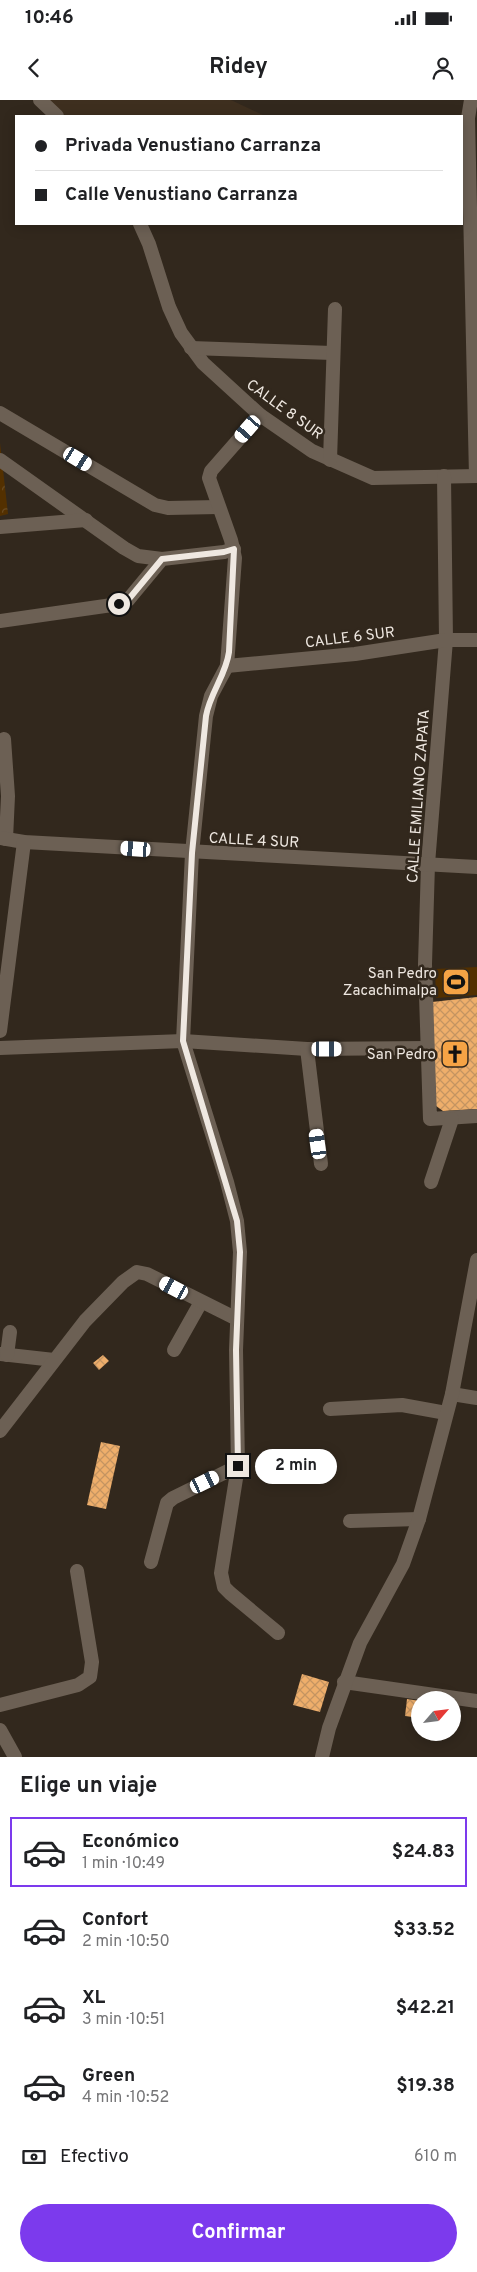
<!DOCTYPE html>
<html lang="es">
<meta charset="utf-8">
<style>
body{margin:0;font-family:Overpass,sans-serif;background:#f6f6f6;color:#202124;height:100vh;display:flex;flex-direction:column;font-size:19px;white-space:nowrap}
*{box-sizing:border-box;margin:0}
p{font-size:16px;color:#757577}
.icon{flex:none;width:28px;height:28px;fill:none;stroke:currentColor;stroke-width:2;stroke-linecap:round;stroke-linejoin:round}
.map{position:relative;height:1657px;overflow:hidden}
.panel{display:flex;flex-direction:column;background:#fff;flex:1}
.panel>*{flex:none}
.guide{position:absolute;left:15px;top:15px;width:448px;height:110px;border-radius:0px;box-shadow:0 2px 12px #0003;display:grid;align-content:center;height:110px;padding:0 20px;background:#fff}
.needle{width:32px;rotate:62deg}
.buttons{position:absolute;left:411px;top:1591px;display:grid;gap:10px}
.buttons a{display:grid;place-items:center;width:50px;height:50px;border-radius:50%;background:#fff;box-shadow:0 2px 12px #0003;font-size:25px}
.end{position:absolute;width:22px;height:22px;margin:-11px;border:6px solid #efe8e1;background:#111;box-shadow:0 0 0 2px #111}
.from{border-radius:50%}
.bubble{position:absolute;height:35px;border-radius:18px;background:#fff;box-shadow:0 2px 12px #0003;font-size:16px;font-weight:700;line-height:35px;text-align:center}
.car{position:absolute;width:15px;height:30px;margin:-15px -8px;border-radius:6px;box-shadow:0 0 4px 1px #0007;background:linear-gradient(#fff 24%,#345 0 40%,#fff 0 76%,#345 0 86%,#fff 0)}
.guide b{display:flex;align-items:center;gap:18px;height:48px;font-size:19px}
.guide b+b{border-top:1px solid #e0e0e0}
.guide i{width:12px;height:12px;background:#202124}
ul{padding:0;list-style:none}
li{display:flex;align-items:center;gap:15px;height:70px;margin:0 10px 8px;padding:0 10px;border:2px solid transparent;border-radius:0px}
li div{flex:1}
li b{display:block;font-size:19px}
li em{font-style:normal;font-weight:700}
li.on{border-color:#7c3aed}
li>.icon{width:45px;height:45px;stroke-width:1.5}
h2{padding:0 20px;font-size:22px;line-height:60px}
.pay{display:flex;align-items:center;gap:12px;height:55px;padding:0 20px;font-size:19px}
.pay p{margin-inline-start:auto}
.action{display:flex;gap:10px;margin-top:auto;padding:10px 20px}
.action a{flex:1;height:58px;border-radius:30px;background:#7c3aed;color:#fff;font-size:20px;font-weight:700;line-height:58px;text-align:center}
.status{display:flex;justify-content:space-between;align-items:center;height:35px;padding:0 25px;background:#fff;direction:ltr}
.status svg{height:14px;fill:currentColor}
header{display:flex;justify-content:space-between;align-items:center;height:65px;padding:0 20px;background:#fff;font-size:22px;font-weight:700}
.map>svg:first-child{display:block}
.built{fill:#3e2f1f}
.forest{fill:url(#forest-crowns)}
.pitch{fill:#533000}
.building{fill:url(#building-cross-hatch)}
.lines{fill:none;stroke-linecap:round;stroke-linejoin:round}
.minor{stroke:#6c6054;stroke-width:14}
.tertiary{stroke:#6c6054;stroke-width:14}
.route{stroke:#efe8e1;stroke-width:6}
.labels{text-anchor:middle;stroke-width:5;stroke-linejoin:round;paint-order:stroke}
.street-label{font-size:15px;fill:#efe8e1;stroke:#32281d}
.poi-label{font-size:15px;fill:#efe8e1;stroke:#32281d;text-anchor:end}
</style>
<div class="status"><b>10:46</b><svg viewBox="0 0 49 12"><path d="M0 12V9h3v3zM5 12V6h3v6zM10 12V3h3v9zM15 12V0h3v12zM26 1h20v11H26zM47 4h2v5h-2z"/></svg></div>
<header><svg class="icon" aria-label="back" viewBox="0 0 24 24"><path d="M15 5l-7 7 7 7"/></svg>Ridey<svg class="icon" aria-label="person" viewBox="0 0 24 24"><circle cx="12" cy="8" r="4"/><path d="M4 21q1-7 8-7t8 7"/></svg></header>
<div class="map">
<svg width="477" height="1657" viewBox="0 0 477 1657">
<defs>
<pattern id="forest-crowns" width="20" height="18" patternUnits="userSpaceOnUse" patternTransform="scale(1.25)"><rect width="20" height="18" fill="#533000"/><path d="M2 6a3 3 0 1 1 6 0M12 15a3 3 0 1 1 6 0" fill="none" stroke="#6c4e25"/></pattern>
<pattern id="building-cross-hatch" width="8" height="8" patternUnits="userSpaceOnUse" patternTransform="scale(1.25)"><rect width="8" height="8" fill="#eeae6b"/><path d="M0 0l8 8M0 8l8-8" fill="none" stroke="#c49461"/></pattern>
</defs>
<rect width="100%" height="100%" fill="#32281d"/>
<path class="built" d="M45 0H231L265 16H63Z"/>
<path class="forest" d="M0 343 8 414 0 416Z"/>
<path class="pitch" d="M477 867V895L436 898 435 869Z"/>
<g class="building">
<path d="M477 897V1009L443 1011 436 1006 432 902Z"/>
<path d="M103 1255 109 1261 99 1270 93 1263Z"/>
<path d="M101 1342 120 1346 106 1409 87 1405Z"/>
<path d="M302 1574 329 1582 320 1612 293 1605Z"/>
<path d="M407 1599 420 1601V1618L405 1616Z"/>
</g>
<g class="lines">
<g class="minor">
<path d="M40 0 57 16"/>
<path d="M471 0 468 18 476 376"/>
<path d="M140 124 149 144 169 207 181 233 203 263 260 315 312 351 373 378 477 376"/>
<path d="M191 248 332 253"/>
<path d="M0 313 155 405 168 408 218 407"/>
<path d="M260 315 211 371 209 378 231 440 235 458 227 566 211 596 206 616 192 753 183 941 227 1082 237 1121 240 1152 236 1250 238 1366 221 1473 224 1487 230 1493 278 1533"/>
<path d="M0 360 124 448 138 456 162 459"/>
<path d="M330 360 335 209"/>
<path d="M444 376 446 540 428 764 425 864 430 1019 477 1016"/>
<path d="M0 427 86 420"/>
<path d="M0 521 119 504 128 500 162 459 224 452 234 449"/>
<path d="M227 566 355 554 446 540H477"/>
<path d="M4 639 8 696 6 739"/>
<path d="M0 738 24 742 477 767"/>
<path d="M0 931 24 742"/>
<path d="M0 948 183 941 307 949 427 948"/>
<path d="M307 949 321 1064"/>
<path d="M431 1082 452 1019"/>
<path d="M174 1250 201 1202"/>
<path d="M0 1254 54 1260"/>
<path d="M7 1255 10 1232"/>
<path d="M452 1294 477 1298"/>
<path d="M330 1309 402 1305 446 1313"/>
<path d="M0 1331 85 1221 123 1182 137 1172 147 1174 237 1219"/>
<path d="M350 1421 419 1419"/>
<path d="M151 1462 167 1403 173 1398 238 1366"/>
<path d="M344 1582 477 1601"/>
<path d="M0 1605 78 1585 90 1577 92 1562 77 1471"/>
<path d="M0 1630 15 1657"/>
</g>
<path class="tertiary" d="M322 1657 329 1628 360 1543 403 1464 419 1419 452 1294 477 1160"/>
</g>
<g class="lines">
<path class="route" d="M119 504 128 500 162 459 224 452 234 449 229 552C226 575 210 593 206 616L192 753 183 941 237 1121 240 1152 236 1250 238 1366"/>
</g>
<defs>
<g id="stadium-square" transform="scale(1.4375)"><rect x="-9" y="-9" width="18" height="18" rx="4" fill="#f5a345" stroke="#32281d"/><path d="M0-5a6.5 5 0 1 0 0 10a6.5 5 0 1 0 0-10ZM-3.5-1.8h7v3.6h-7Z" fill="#111"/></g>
<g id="church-square" transform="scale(1.4375)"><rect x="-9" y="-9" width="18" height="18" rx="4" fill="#f5a345" stroke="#32281d"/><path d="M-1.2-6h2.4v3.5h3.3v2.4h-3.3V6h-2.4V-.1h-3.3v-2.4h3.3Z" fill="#111"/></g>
</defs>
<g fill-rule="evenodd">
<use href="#stadium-square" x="456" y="882"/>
<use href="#church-square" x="455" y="954"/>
</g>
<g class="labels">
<g class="street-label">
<text transform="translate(285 309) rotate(36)" y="5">CALLE 8 SUR</text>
<text transform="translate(350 537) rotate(-7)" y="5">CALLE 6 SUR</text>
<text transform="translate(418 696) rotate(-86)" y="5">CALLE EMILIANO ZAPATA</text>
<text transform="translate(254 740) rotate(3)" y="5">CALLE 4 SUR</text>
</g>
<g class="poi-label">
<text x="437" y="878">San Pedro<tspan x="437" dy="17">Zacachimalpa</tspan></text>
<text x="436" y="959">San Pedro</text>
</g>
</g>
</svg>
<div class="buttons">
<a><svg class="needle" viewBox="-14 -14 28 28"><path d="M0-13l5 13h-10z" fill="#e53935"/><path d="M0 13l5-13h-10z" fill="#757577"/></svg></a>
</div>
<i class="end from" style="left:119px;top:504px"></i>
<i class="end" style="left:238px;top:1366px"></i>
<div class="bubble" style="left:255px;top:1349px;width:82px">2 min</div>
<i class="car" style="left:248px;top:329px;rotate:221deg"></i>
<i class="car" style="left:78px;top:359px;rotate:121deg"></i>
<i class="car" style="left:136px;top:749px;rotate:274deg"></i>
<i class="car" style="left:327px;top:949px;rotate:90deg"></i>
<i class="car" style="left:318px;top:1044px;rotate:352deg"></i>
<i class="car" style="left:174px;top:1188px;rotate:298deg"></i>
<i class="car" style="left:205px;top:1382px;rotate:64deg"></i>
<div class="guide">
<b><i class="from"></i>Privada Venustiano Carranza</b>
<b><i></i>Calle Venustiano Carranza</b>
</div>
</div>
<section class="panel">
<h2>Elige un viaje</h2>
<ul>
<li class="on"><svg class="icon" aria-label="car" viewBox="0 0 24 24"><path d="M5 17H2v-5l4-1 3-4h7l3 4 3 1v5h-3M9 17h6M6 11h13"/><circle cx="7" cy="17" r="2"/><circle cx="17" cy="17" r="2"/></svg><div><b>Económico</b><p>1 min · 10:49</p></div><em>$24.83</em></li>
<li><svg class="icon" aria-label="car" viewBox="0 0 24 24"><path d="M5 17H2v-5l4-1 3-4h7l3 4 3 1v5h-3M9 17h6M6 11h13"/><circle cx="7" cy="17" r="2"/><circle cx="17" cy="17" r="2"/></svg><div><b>Confort</b><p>2 min · 10:50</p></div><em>$33.52</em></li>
<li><svg class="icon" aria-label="car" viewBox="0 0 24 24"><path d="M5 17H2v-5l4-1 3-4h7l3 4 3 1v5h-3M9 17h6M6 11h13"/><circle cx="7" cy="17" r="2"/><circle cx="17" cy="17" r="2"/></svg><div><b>XL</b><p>3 min · 10:51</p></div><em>$42.21</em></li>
<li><svg class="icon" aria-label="car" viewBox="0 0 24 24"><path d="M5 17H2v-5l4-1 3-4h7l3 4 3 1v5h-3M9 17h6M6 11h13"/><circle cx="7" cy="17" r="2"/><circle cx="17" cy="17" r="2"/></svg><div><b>Green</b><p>4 min · 10:52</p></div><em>$19.38</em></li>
</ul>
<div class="pay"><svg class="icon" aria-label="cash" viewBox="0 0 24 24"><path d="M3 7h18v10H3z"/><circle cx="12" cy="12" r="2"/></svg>Efectivo<p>610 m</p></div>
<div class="action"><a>Confirmar</a></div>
</section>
